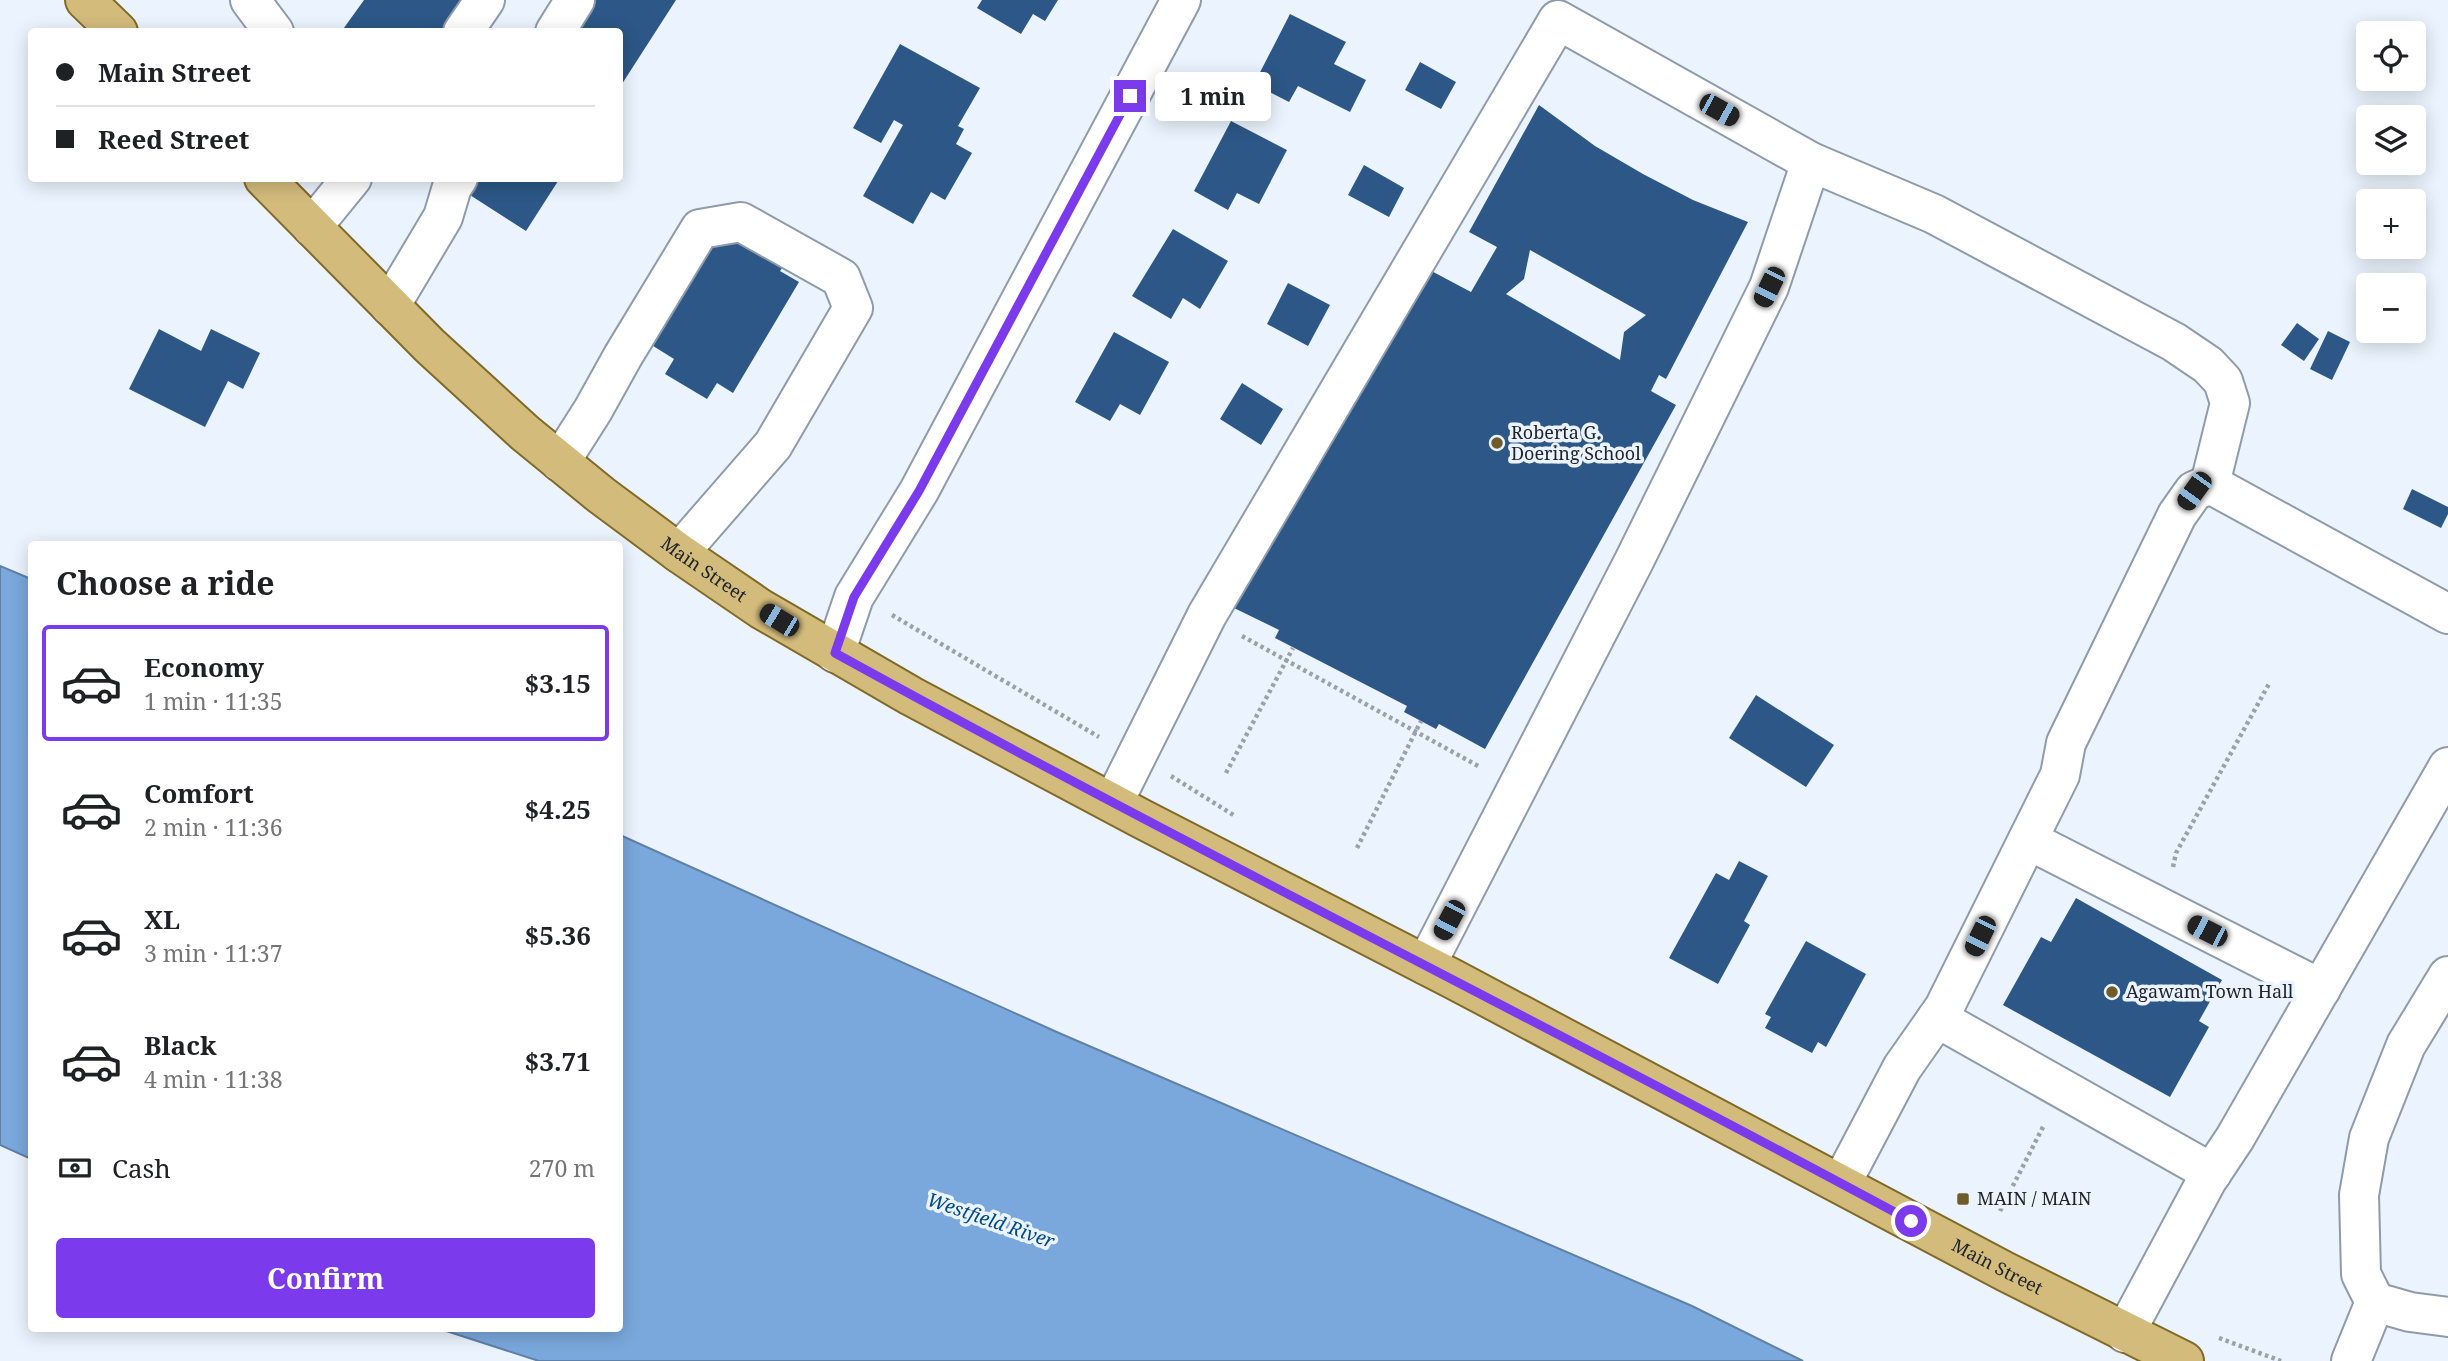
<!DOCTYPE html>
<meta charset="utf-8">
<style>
body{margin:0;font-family:"Noto Serif",serif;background:#f6f6f6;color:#202124;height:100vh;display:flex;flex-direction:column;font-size:26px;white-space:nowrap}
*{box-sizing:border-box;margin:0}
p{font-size:23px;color:#757577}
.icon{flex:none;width:38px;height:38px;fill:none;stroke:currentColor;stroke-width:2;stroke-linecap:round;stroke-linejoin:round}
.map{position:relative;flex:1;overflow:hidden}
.sheet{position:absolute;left:28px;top:541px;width:595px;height:791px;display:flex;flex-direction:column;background:#fff;border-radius:7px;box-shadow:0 4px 18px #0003}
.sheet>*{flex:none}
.banner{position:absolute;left:28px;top:28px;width:595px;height:154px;border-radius:7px;box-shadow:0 4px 18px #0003;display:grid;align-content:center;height:154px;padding:0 28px;background:#fff}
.fabs{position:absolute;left:2356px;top:21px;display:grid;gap:14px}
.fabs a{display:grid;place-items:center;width:70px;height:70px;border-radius:7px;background:#fff;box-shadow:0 4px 18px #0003;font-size:35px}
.end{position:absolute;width:32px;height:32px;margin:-16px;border:9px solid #7c3aed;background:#fff;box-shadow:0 0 0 4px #fff}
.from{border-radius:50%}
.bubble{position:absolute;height:49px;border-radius:7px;background:#fff;box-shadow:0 4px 18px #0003;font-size:23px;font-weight:700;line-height:49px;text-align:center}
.car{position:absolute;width:21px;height:42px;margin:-21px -10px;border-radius:9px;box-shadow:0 0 5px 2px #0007;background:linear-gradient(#222 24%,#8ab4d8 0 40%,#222 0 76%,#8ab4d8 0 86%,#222 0)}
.banner b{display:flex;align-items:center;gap:24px;height:66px;font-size:26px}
.banner b+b{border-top:2px solid #e0e0e0}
.banner i{width:18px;height:18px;background:#202124}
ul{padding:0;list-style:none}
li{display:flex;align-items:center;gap:21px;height:116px;margin:0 14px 10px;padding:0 14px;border:4px solid transparent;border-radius:7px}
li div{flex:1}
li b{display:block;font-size:26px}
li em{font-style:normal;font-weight:700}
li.current{border-color:#7c3aed}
li>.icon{width:63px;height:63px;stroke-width:1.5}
h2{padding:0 28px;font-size:32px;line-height:84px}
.pay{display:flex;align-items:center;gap:18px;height:77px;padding:0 28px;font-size:26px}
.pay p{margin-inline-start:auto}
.action{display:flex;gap:14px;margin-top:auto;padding:14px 28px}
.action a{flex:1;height:80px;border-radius:7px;background:#7c3aed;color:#fff;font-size:28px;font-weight:700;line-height:80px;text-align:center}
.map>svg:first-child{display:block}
.water{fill:#7aa8dc;stroke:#5f81a7;stroke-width:2}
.building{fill:#2c5786;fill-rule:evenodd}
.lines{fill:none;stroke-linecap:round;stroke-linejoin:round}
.minor-casing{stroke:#8e9bab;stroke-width:42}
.major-casing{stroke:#816926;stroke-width:42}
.path{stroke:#9aa1a9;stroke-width:4.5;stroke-dasharray:3.5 3.5;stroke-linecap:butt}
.minor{stroke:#fff;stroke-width:38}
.major{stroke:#d3bb7b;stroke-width:38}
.route{stroke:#7c3aed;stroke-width:9}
.poi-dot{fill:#705c2b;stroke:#ebf4fe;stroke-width:2.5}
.labels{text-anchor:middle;stroke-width:7;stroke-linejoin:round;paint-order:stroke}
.poi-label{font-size:18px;fill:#20252b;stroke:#ebf4fe;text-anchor:start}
.street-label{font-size:18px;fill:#20252b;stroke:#ebf4fe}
.water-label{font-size:19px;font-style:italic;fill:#014988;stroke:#ebf4fe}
</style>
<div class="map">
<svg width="2448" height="1361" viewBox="0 0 2448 1361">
<rect width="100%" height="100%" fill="#ebf4fe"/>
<g class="water">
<path d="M0 566 31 579V1159L0 1145Z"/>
<path d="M620 835 1059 1033 1692 1306 1803 1361H539L437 1328H620Z"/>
</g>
<g class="building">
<path d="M364 0H463L441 32H341Z"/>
<path d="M582 0H676L620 87V32H561Z"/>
<path d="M982 0H1058L1045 21 1033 14 1021 34 977 8Z"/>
<path d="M1290 14 1346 42 1334 64 1366 80 1350 112 1298 86 1289 102 1254 84Z"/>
<path d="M900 44 980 88 958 126 964 129 956 144 972 153 945 200 931 192 913 224 863 196 903 125 894 120 881 143 853 128Z"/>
<path d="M1420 62 1456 82 1441 109 1405 90Z"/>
<path d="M1539 105 1595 146 1643 174 1693 200 1748 222 1666 379 1659 375 1651 391 1676 405 1485 749 1439 724 1436 729 1404 712 1407 706 1275 638 1279 630 1234 608 1422 266 1471 292 1497 247 1469 232ZM1530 250 1646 315 1624 332 1620 360 1506 294 1524 279Z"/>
<path d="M1231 121 1287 150 1259 204 1237 193 1228 210 1194 191Z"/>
<path d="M1364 165 1404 188 1389 217 1348 195Z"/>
<path d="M466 178H560L526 231 459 188Z"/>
<path d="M1173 229 1228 261 1200 309 1183 298 1171 319 1132 296Z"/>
<path d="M738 232 787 261 780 271 799 282 733 393 717 383 707 399 665 374 674 359 650 344 716 233Z"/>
<path d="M1288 283 1330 305 1308 346 1267 324Z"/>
<path d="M2297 323 2319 339 2304 361 2281 345Z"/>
<path d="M159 329 201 351 211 329 260 353 243 389 228 381 205 427 129 389Z"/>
<path d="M2328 331 2350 342 2332 380 2310 369Z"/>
<path d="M1114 332 1169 362 1140 415 1120 404 1110 421 1075 402Z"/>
<path d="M1242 383 1283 409 1261 445 1220 419Z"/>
<path d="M2412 489 2448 507V514L2441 528 2403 509Z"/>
<path d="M1756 695 1834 745 1806 787 1729 738Z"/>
<path d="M1739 861 1768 876 1744 921 1750 925 1718 984 1669 958 1716 873 1729 880Z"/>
<path d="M2076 898 2222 980 2199 1021 2209 1027 2170 1097 2003 1005 2041 937 2051 942Z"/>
<path d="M1806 941 1866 974 1826 1047 1818 1042 1812 1053 1765 1028 1771 1017 1765 1014Z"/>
</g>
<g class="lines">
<g class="minor-casing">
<g id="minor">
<path d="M250 0 274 32"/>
<path d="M463 32 485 0"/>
<path d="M555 32 575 0"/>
<path d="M1811 162 1934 214 2174 342 2208 365 2223 381 2230 403 2210 484"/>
<path d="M312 227 352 178"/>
<path d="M390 306 443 217 452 187 458 178"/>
<path d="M560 462 593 410 623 356 700 229 741 222 841 278 853 308 773 445 679 553"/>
<path d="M835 653 854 597 919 491 1181 0"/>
<path d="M1113 803 1207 615 1558 20 1811 162 1769 287 1634 561 1426 965"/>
<path d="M2028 840 2321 989"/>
<path d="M2448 976 2406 1045 2369 1138 2359 1195 2361 1274 2375 1302 2410 1312 2448 1317"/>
<path d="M1937 1018 2212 1173"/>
<path d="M1841 1184 1902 1068 1944 1008 2060 775 2066 743 2177 515 2194 491 2210 484 2448 614"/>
<path d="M2125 1333 2207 1180 2235 1138 2448 767"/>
<path d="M2351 1361 2375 1302"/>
</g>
</g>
<g class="major-casing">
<g id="major">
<path d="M85 0 118 32"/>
<path id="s1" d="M264 178 430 346 525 433 601 495 679 553 761 609 911 696 1142 819 1453 979 2006 1272 2184 1361"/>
</g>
</g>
<g class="path">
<path d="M892 615 1099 737"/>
<path d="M1242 636 1480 767"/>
<path d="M1226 773 1293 648"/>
<path d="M1171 776 1235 816"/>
<path d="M1357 848 1421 721"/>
<path d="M2173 867 2176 853 2270 682"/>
<path d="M2000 1211 2044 1125"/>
<path d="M2219 1338 2281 1361"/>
</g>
<use href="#minor" class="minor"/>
<use href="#major" class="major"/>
</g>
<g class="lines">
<path class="route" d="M1130 96 919 491 854 597 835 653C1191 849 1554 1028 1911 1221"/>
</g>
<g class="poi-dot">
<circle cx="1497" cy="443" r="7"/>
<circle cx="2112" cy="992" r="7"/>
<rect x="1956" y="1192" width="14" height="14" rx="3.5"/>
</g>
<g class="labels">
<g class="poi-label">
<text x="1511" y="439">Roberta G.<tspan x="1511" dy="21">Doering School</tspan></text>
<text x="2126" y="998">Agawam Town Hall</text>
<text x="1977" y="1205">MAIN / MAIN</text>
</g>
<g class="street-label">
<text dy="6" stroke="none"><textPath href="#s1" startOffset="590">Main Street</textPath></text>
<text dy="6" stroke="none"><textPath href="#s1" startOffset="2060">Main Street</textPath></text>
</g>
<g class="water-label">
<text transform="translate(991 1220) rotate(19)" y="7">Westfield River</text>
</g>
</g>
</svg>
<div class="fabs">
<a><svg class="icon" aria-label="locate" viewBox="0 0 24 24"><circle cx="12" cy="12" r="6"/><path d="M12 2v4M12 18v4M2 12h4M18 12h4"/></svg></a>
<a><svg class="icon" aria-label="layers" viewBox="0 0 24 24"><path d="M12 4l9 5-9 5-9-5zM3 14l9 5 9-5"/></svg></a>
<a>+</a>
<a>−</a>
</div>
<i class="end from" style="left:1911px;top:1221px"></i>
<i class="end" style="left:1130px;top:96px"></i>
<div class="bubble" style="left:1155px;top:72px;width:116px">1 min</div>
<i class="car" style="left:1719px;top:110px;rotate:119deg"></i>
<i class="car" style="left:1769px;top:287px;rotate:206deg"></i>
<i class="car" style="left:2194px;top:491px;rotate:216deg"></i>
<i class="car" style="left:779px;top:620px;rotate:301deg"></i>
<i class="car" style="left:1449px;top:920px;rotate:208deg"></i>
<i class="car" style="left:2207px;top:931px;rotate:297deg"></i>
<i class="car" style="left:1980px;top:936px;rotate:206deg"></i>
<div class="banner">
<b><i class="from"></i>Main Street</b>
<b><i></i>Reed Street</b>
</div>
<section class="sheet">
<h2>Choose a ride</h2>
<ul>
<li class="current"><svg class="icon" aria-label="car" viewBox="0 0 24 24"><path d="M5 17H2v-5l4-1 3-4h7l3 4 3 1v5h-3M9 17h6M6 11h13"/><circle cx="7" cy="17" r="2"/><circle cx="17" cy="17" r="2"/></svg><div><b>Economy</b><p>1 min · 11:35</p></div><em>$3.15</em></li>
<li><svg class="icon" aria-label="car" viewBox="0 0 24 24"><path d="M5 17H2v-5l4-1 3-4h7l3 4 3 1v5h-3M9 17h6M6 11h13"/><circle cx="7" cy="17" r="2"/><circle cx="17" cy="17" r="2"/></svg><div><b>Comfort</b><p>2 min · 11:36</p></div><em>$4.25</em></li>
<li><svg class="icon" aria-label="car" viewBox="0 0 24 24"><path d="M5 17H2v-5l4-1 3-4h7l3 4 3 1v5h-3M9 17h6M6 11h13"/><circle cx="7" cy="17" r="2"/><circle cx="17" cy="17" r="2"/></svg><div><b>XL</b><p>3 min · 11:37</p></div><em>$5.36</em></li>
<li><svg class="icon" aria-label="car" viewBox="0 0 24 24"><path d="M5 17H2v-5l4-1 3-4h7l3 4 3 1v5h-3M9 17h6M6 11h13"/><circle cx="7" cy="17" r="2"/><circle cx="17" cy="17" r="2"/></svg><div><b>Black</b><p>4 min · 11:38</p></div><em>$3.71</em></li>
</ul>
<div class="pay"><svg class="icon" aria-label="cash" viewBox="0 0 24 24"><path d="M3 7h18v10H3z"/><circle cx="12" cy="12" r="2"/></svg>Cash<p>270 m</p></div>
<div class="action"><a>Confirm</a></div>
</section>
</div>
